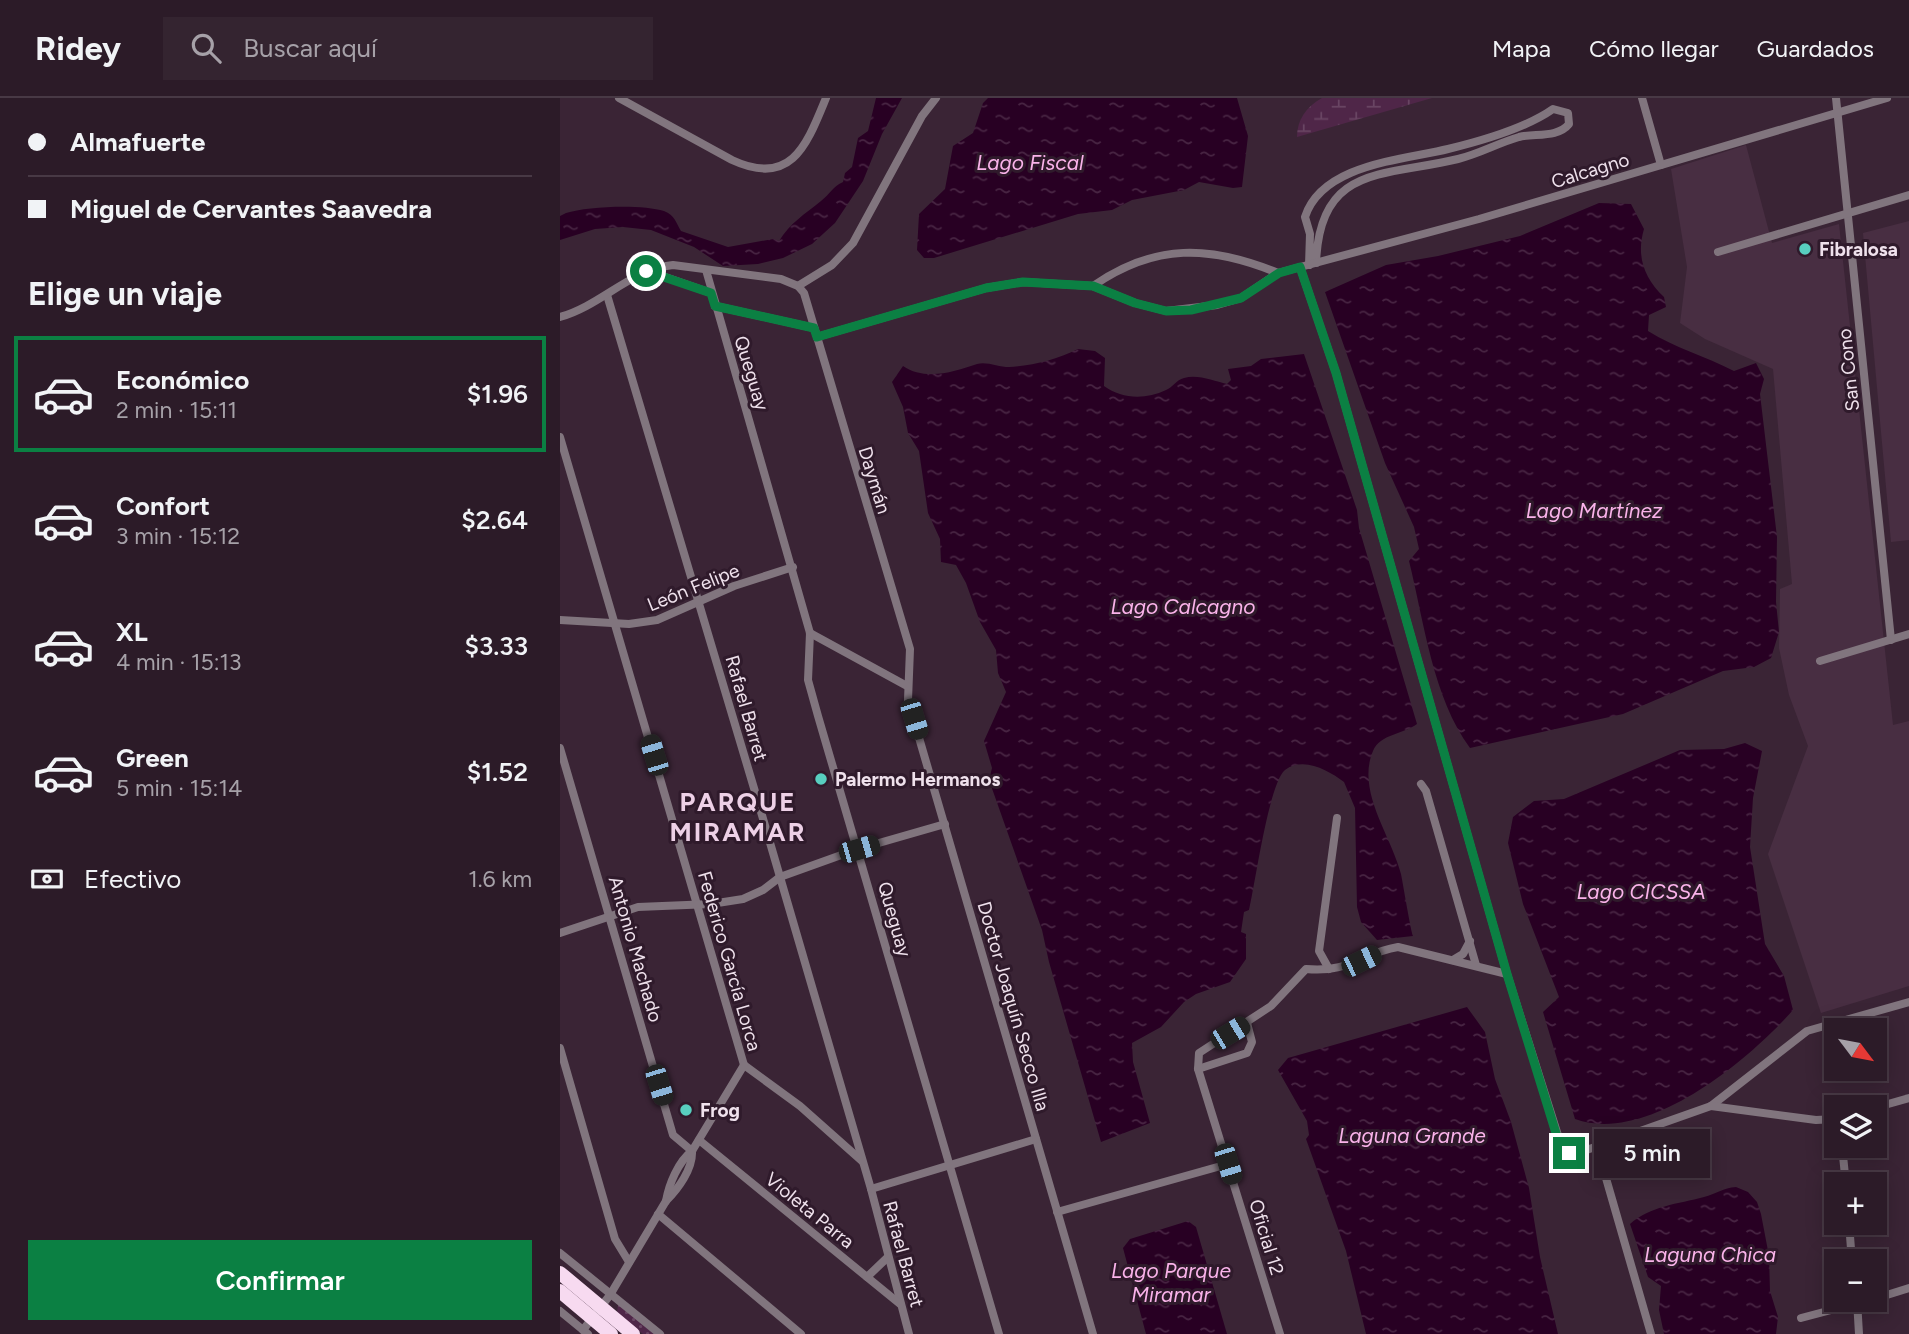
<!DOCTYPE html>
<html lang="es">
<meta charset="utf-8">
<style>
body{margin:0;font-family:Figtree,sans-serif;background:#342430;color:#f1f3f6;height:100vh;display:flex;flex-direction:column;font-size:26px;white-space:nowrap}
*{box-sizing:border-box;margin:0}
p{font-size:23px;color:#a6a1a8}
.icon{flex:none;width:38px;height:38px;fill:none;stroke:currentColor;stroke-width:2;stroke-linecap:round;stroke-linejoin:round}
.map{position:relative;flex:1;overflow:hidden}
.panel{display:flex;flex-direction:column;background:#2c1b28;width:560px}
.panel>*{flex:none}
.hud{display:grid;align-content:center;height:154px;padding:0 28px;background:#2c1b28}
.needle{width:46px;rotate:122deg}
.fabs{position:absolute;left:1264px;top:920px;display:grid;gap:14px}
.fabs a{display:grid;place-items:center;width:63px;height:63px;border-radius:0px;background:#2c1b28;box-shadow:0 4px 18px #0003,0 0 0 2px #483945;font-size:35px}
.end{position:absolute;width:32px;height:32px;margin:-16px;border:9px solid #0b8043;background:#fff;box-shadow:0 0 0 4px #fff}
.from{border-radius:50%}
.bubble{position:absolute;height:49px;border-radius:0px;background:#2c1b28;box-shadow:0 4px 18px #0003,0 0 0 2px #483945;font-size:23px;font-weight:600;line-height:49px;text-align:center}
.car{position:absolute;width:21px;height:42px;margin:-21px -10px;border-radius:9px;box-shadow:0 0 5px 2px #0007;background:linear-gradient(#222 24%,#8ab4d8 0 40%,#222 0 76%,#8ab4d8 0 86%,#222 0)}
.hud b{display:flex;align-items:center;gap:24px;height:66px;font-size:26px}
.hud b+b{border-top:2px solid #483945}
.hud i{width:18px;height:18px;background:#f1f3f6}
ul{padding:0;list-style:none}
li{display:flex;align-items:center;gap:21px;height:116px;margin:0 14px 10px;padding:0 14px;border:4px solid transparent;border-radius:0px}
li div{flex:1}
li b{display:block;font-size:26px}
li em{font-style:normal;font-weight:600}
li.selected{border-color:#0b8043}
li>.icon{width:63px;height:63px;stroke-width:1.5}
h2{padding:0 28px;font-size:32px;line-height:84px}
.pay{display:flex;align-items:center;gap:18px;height:77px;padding:0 28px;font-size:26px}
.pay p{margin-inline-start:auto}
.cta{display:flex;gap:14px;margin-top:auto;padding:14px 28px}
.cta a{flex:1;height:80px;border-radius:0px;background:#0b8043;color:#fff;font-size:28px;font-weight:600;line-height:80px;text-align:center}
header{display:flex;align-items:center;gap:42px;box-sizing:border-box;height:98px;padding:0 35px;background:#2c1b28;border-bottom:2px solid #483945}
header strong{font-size:33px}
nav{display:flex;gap:38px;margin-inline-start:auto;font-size:24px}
.search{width:490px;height:63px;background:#342430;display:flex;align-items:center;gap:18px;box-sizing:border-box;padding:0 24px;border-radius:0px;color:#a6a1a8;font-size:26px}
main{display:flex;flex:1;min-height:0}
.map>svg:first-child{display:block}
.built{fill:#482e42}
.grass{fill:url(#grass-dots)}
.wetland{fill:url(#wetland-marsh)}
.water{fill:url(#water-ripples)}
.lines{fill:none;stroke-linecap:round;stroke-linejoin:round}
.street{stroke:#81757e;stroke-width:8}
.highway{stroke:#f7daf0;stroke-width:14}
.route{stroke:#0b8043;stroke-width:9}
.poi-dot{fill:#58cebf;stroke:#2f1a2b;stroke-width:2.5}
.labels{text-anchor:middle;stroke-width:6;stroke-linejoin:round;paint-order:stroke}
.street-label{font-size:19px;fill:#efe1ec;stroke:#2f1a2b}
.poi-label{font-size:19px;font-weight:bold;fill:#efe1ec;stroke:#2f1a2b;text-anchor:start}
.water-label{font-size:21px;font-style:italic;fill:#fab3ea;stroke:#2f1a2b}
.district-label{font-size:26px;font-weight:bold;letter-spacing:2px;fill:#edd0e6;stroke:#2f1a2b}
</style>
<header>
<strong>Ridey</strong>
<div class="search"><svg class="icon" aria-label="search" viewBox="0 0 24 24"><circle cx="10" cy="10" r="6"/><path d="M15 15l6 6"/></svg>Buscar aquí</div>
<nav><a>Mapa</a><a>Cómo llegar</a><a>Guardados</a></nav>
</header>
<main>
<section class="panel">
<div class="hud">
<b><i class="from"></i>Almafuerte</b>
<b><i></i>Miguel de Cervantes Saavedra</b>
</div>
<h2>Elige un viaje</h2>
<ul>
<li class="selected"><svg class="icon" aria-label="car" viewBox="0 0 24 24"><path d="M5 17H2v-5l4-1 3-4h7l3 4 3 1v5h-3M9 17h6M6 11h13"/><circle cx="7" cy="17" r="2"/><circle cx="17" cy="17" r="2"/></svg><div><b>Económico</b><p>2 min · 15:11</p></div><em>$1.96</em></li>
<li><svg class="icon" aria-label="car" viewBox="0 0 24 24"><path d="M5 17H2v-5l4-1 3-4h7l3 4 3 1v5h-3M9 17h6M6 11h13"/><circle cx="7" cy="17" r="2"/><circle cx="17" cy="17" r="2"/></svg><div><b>Confort</b><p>3 min · 15:12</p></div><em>$2.64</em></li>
<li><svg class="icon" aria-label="car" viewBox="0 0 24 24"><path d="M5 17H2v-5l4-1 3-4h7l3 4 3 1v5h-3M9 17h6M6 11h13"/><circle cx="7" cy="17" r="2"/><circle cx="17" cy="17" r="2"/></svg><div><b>XL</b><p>4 min · 15:13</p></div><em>$3.33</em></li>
<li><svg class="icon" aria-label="car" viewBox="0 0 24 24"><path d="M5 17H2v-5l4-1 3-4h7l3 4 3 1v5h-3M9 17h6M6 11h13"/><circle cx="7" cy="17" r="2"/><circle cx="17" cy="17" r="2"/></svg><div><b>Green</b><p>5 min · 15:14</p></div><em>$1.52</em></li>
</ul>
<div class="pay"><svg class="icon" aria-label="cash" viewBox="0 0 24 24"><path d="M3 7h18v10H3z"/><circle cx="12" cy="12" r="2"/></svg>Efectivo<p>1.6 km</p></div>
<div class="cta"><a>Confirmar</a></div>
</section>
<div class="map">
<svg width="1349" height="1236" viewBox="0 0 1349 1236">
<defs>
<pattern id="grass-dots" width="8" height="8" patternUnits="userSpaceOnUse" patternTransform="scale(1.75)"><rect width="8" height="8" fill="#4f2648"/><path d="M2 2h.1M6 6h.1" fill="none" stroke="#694563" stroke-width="1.8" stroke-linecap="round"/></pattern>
<pattern id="wetland-marsh" width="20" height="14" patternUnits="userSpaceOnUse" patternTransform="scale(1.75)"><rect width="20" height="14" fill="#4f2648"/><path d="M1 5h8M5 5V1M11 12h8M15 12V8" fill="none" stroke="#694563"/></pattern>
<pattern id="water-ripples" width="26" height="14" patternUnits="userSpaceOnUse" patternTransform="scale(1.75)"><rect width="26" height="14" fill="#280023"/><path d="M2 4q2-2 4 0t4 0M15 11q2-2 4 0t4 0" fill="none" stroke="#482543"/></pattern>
</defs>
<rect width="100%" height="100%" fill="#3a2435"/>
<g class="built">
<path d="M1186 47 1212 145 1279 126 1333 627 1349 623V888L1261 915 1208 756 1248 648 1229 597 1219 550 1220 491 1232 486 1213 271 1145 241 1120 225 1127 169 1111 71Z"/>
<path d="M1349 123V442L1331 444 1303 135Z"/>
</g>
<path class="grass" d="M58 1207H59L94 1236H83L57 1215Z"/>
<path class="wetland" d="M762 0H872L737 39C737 22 746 9 762 0Z"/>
<g class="water">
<path d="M316 0H342L322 36 303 83 275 125 252 146 223 160 198 166 163 168 134 149 91 132 63 129 35 131 0 142V118L6 115C27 108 83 106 104 113 115 117 116 125 121 133L168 149 213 141 219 143C230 125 245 116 261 103 270 96 273 88 283 84L285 75 292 69 298 40 308 33Z"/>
<path d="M428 0H677L688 38 682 89 673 90 639 84 624 92 572 102 552 112 518 116 374 160H364L357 152 359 116 385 91 393 48 413 35 423 5Z"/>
<path d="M1039 105 1071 106 1084 131C1076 158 1084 180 1104 199L1106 209 1089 217 1088 233C1115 250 1145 258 1174 273L1196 265 1204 281 1200 296 1217 439 1216 504 1219 534 1211 560 1194 569 1163 573 1063 616 910 650C873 600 864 524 849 463L859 451 854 429 825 365 765 194 826 167 878 158 960 138Z"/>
<path d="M518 251 535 253 545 260 544 288C562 301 585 302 606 292 613 289 616 282 624 280 638 276 654 283 667 286L671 282 668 271 691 268 701 261 744 256 797 412 799 430 857 626C844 636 820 636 813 653 796 693 831 737 841 776 843 786 851 834 853 838L817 842 801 824 797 809 795 710 784 684C769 673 744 658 725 672 709 685 695 787 689 812L684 814 681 834 686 836V861L670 884 636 896 624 904 601 929 572 945 573 964 590 1025 541 1044 489 864 482 832 429 682 432 670 424 643 446 594 438 575 436 552 420 524 406 485 396 467 381 464 380 441 368 415 359 353 348 335 343 309 332 284 343 268C365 283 394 274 417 266 426 263 439 269 449 269 472 268 498 261 518 251Z"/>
<path d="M1185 645 1202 653 1193 700 1190 749 1205 846 1224 878 1233 912C1188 963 1087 1047 1015 1021L983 914 999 899 963 806 948 745 953 719 974 703 1004 701 1120 652 1164 651Z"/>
<path d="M907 909 925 934 935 981 951 1024 969 1090 980 1159 998 1236H806L786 1153 746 1041 749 1037 747 1023 718 972 728 960Z"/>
<path d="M1176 1089 1188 1094 1197 1104 1201 1116 1209 1158 1210 1193 1218 1219 1216 1236H1104L1099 1212 1101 1188 1088 1179 1070 1126C1090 1108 1118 1106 1144 1099 1156 1096 1163 1090 1176 1089Z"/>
<path d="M628 1123 636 1129 667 1236H586L563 1150 570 1141Z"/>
</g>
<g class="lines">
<g class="street">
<path d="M59 0 172 62C232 90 247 46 266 0"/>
<path d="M1082 0 1101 67"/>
<path d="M1276 0 1331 542"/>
<path d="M1158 154 1349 97"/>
<path d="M749 167 750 136 745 119C762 66 843 62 888 51 921 43 966 30 993 11L1008 15 1009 26C998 40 975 35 959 39 938 45 919 56 898 61 824 79 760 66 756 165"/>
<path d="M740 169 776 275 947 876 1002 1050 1018 1055 1151 1008 1247 933 1349 904"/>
<path d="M146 172 250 535 248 582 258 618 439 1236"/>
<path d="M88 173 151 195"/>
<path d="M238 188 272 167 293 145 362 18 376 0"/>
<path d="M533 188C595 145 650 147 718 175"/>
<path d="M47 197 199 707 311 1091 349 1236"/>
<path d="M155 208 254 230"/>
<path d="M0 219C42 207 69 172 113 167L221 181 238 188 244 195 350 551 348 602 533 1236"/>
<path d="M257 239 426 190 463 184 533 188 575 205 606 213 657 207 681 200 718 175 919 121 1327 0"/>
<path d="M0 339 184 967 240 1008 302 1063"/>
<path d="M0 522 69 526 97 522 174 488 233 469"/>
<path d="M250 535 347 588"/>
<path d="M1260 563 1349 536"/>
<path d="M0 650 113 1037 132 1053"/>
<path d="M861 686 866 693 916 867"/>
<path d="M0 835 78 809 151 806 183 801 203 792 220 779 298 751 385 726"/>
<path d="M893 862 903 856 910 843"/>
<path d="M769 871 759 853 777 720"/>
<path d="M0 950 55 1141 69 1164"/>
<path d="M638 971 687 955 692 944 687 925"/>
<path d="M1151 1008 1256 1022 1276 1021"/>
<path d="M1314 1010 1349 1000"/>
<path d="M139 1042 340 1206"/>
<path d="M1282 1048 1286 1087"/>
<path d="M1037 1049 1091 1236"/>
<path d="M311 1091 476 1041"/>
<path d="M106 1103C109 1086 118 1064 132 1053L184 967"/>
<path d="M497 1114 668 1066"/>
<path d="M98 1116 241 1236"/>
<path d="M1289 1125 1292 1164"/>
<path d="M0 1155 100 1236"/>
<path d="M307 1179 328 1159"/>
<path d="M1314 1201 1349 1190"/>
<path d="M1297 1202 1299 1236"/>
<path d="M0 1213 28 1236"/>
<path d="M1241 1220 1309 1202"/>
<path d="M23 1232 50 1197 106 1103C118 1091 133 1071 132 1053"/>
<path d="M720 1236 638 971 639 955 711 908 746 871C791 875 801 855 838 849L947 876"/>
</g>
<g class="highway">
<path d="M0 1175 73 1236"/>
<path d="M0 1193 51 1236"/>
</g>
</g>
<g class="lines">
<path class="route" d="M86 173 151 195 155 208 254 230 257 239 426 190 463 184 533 188 575 205 606 213 631 212 681 200 719 175 740 169 776 275 947 876 999 1045 1009 1055"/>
</g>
<g class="poi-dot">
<circle cx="1245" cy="151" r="7"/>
<circle cx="261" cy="681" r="7"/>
<circle cx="126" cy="1012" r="7"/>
</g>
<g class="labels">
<g class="street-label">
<text transform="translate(1030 72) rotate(-17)" y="7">Calcagno</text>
<text transform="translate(1288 272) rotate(-96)" y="7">San Cono</text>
<text transform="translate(192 275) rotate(73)" y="7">Queguay</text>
<text transform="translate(315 382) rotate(73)" y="7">Daymán</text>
<text transform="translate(133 489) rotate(-22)" y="7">León Felipe</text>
<text transform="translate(187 610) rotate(74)" y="7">Rafael Barret</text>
<text transform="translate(335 821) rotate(74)" y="7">Queguay</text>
<text transform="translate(76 851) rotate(74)" y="7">Antonio Machado</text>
<text transform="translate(170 863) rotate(74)" y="7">Federico García Lorca</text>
<text transform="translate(454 908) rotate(74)" y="7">Doctor Joaquín Secco Illa</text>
<text transform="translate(250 1112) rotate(39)" y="7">Violeta Parra</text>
<text transform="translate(707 1139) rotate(73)" y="7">Oficial 12</text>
<text transform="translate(344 1156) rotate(75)" y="7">Rafael Barret</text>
</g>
<g class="poi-label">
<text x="1259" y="158">Fibralosa</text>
<text x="275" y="688">Palermo Hermanos</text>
<text x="140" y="1019">Frog</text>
</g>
<g class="water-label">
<text x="470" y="72">Lago Fiscal</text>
<text x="1034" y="420">Lago Martínez</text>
<text x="623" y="516">Lago Calcagno</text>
<text x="1081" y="801">Lago CICSSA</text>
<text x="852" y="1045">Laguna Grande</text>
<text x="1150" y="1164">Laguna Chica</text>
<text x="611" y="1180">Lago Parque<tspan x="611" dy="24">Miramar</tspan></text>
</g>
<g class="district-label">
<text x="178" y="713">PARQUE<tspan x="178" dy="30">MIRAMAR</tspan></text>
</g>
</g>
</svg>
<div class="fabs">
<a><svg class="needle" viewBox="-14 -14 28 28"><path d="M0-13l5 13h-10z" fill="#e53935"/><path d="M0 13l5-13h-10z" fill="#a6a1a8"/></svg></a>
<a><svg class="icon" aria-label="layers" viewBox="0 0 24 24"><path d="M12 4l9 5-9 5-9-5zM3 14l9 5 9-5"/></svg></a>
<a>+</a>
<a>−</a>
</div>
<i class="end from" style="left:86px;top:173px"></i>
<i class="end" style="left:1009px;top:1055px"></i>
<div class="bubble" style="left:1034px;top:1031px;width:116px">5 min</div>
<i class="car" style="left:354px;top:621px;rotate:163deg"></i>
<i class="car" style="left:94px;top:657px;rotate:343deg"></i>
<i class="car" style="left:299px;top:751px;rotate:74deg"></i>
<i class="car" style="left:801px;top:863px;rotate:64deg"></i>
<i class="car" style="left:670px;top:935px;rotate:59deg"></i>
<i class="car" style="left:99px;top:987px;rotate:163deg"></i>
<i class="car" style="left:668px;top:1066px;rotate:163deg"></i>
</div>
</main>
